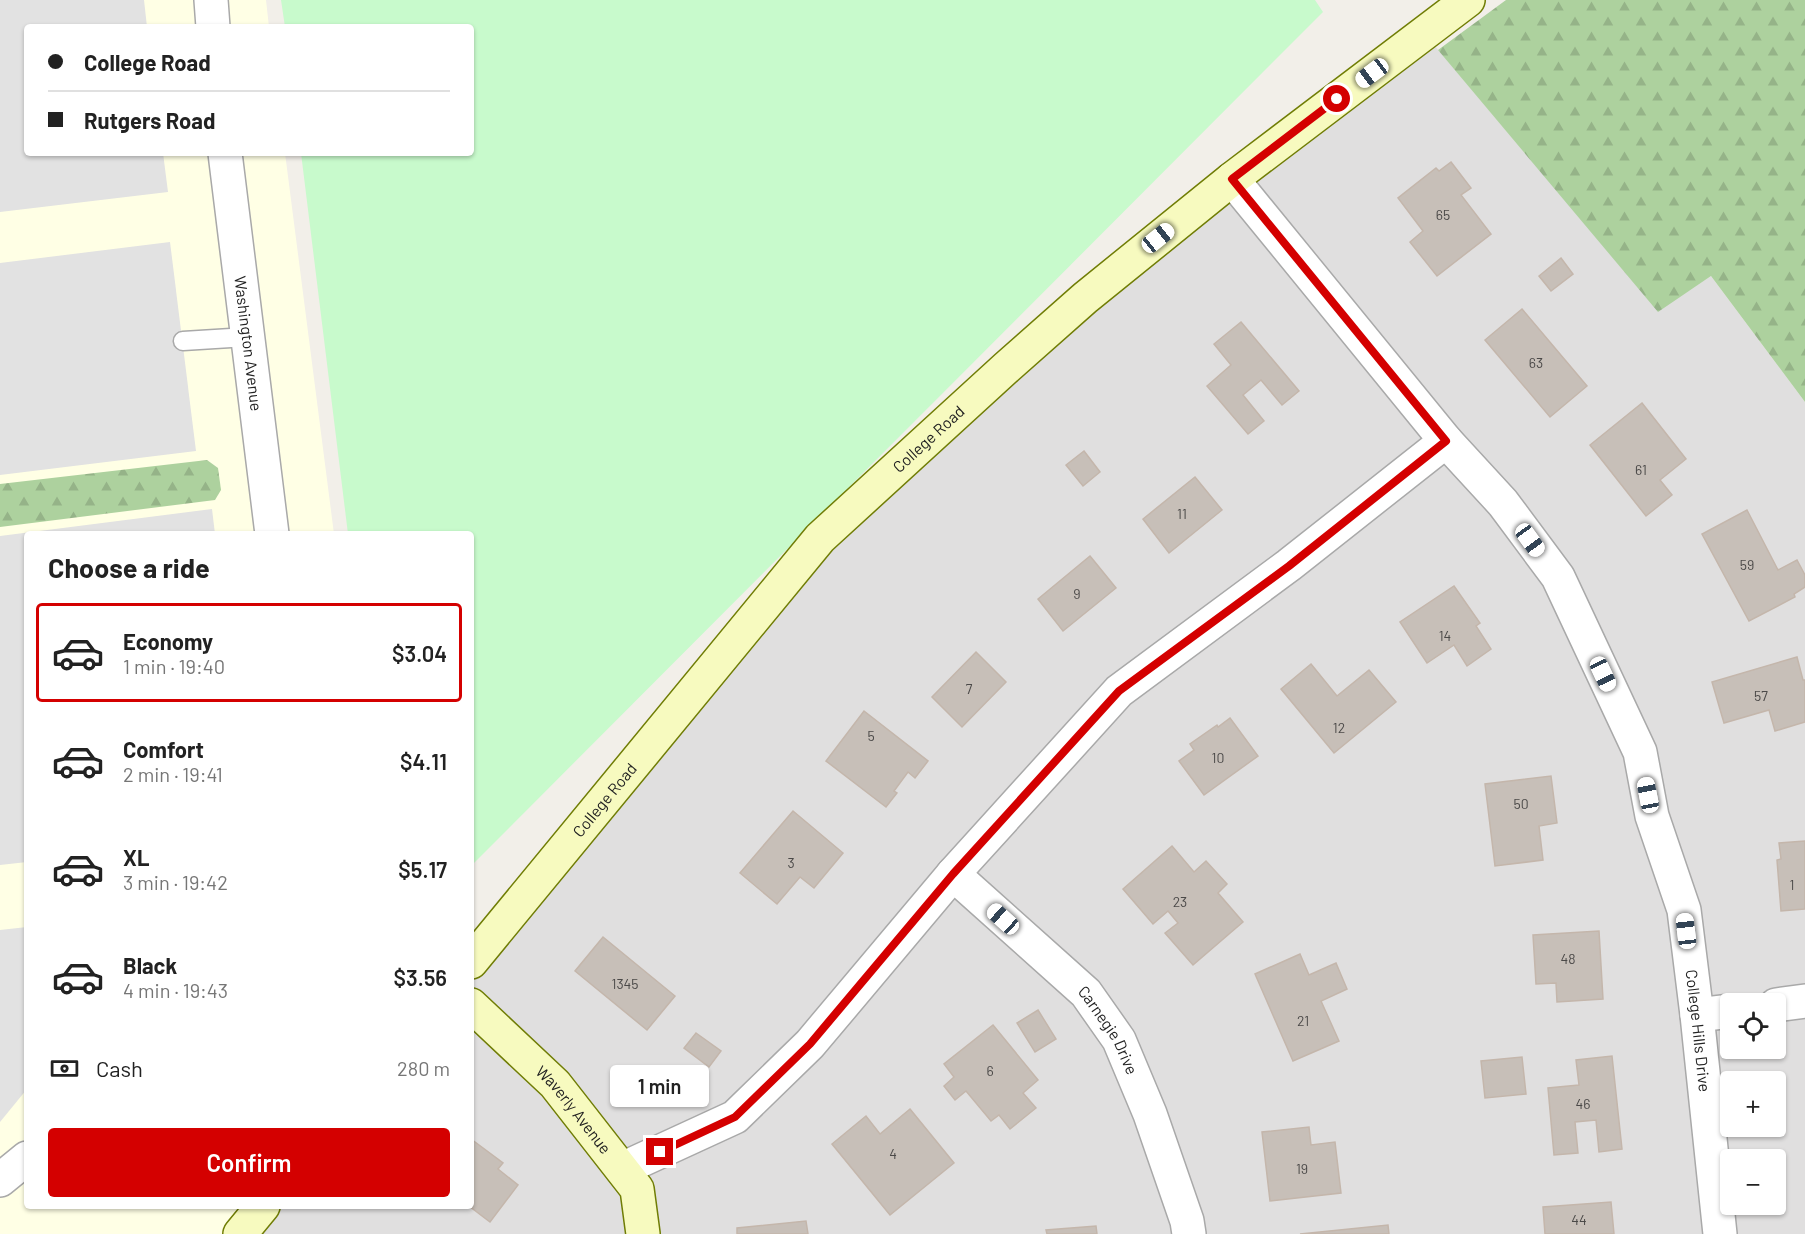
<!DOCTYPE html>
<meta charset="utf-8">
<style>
body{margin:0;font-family:Barlow,sans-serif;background:#f6f6f6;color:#222;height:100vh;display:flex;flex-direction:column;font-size:22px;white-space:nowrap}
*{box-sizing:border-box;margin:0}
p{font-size:20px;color:#767676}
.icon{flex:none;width:33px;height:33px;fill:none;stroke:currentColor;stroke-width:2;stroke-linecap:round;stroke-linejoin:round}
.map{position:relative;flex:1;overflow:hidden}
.side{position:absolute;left:24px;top:531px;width:450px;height:678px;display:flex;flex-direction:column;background:#fff;border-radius:6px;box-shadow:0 2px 4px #0004}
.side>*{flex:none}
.banner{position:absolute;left:24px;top:24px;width:450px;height:132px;border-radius:6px;box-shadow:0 2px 4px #0004;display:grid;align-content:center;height:132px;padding:0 24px;background:#fff}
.tools{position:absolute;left:1720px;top:993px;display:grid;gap:12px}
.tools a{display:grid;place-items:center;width:66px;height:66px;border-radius:6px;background:#fff;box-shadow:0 2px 4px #0004;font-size:30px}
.end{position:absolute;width:27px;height:27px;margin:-14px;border:8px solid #d40000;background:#fff;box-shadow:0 0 0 3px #fff}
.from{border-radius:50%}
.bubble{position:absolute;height:42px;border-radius:6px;background:#fff;box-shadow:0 2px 4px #0004;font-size:20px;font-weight:600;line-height:42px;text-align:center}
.car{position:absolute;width:18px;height:36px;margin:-18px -9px;border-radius:8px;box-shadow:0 0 4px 2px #0007;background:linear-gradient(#fff 24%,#345 0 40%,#fff 0 76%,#345 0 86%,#fff 0)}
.banner b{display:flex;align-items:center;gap:21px;height:57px;font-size:22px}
.banner b+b{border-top:2px solid #e0e0e0}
.banner i{width:15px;height:15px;background:#222}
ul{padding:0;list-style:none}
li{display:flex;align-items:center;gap:18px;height:99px;margin:0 12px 9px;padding:0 12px;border:3px solid transparent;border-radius:6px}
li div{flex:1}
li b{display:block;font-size:22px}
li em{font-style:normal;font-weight:600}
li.active{border-color:#d40000}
li>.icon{width:54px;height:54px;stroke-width:1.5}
h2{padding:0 24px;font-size:27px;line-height:72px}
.pay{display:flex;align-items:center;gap:15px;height:66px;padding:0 24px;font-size:22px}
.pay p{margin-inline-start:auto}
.primary-button{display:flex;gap:12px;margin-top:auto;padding:12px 24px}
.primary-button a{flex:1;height:69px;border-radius:6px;background:#d40000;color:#fff;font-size:24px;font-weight:600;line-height:69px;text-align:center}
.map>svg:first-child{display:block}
.residential{fill:#e0dfdf;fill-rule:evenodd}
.education{fill:#ffffe5}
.forest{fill:url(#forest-firs)}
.park{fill:#c8facc}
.parking{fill:#e2e2e2}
.building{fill:#c7bfb8;stroke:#c4b6ab;stroke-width:1.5}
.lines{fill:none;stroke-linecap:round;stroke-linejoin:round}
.lane-casing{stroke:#a9a9a9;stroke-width:21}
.street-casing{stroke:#a9a9a9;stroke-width:36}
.secondary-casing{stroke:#707d05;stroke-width:36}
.lane{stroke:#fff;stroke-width:18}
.street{stroke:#fff;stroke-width:33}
.secondary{stroke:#f7fabf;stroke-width:33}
.route{stroke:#d40000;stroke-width:8}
.labels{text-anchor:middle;stroke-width:6;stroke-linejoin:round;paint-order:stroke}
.number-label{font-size:14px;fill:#4b4948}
.street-label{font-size:16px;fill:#222;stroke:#fff}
</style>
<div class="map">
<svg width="1805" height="1234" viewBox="0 0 1805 1234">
<defs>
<pattern id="forest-firs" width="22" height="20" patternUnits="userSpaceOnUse" patternTransform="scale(1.5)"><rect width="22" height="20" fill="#add19e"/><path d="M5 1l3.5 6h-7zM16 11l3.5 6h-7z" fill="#95b388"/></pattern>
</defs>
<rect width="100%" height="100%" fill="#f2efe9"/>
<path class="residential" d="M1424 33 1658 311 1711 276 1805 402V1234H240L263 1206H471V963L820 538ZM1731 1004H1776V1048H1731ZM1731 1082H1776V1126H1731ZM1731 1160H1776V1204H1731Z"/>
<path class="education" d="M0 0H266L269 27H27V153H285L334 534H27V1206H263L240 1234H0Z"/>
<g class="forest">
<path d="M1506 0H1805V402L1711 276 1658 312 1438 50Z"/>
<path d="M207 460 218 468 221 490 215 500 0 527V484Z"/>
</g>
<path class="park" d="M281 0H1315L1323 12 471 866V534H348L301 153H471V27H285Z"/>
<g class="parking">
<path d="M0 0H144L147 27H27V153H163L168 192 0 212Z"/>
<path d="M170 242 196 451 0 475V263Z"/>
<path d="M212 509 215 534H27V862L0 865V536Z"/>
<path d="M27 927V1089L0 1122V930Z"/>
</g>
<g class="building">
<path d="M1451 162 1471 188 1461 195 1491 234 1437 276 1410 242 1423 231 1398 198 1436 168 1439 171Z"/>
<path d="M1561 258 1573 274 1551 291 1539 276Z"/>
<path d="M1522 309 1587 386 1550 417 1485 340Z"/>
<path d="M1241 322 1299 391 1282 405 1261 380 1243 395 1264 421 1248 434 1207 386 1231 365 1214 344Z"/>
<path d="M1642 403 1686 459 1660 480 1672 495 1646 516 1590 445Z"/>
<path d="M1084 451 1100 472 1083 486 1066 465Z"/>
<path d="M1195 477 1222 510 1169 553 1143 519Z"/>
<path d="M1747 510 1778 570 1797 560 1805 575V587L1794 594 1795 597 1749 621 1702 534Z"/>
<path d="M1090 556 1116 588 1063 631 1038 599Z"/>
<path d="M1454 586 1480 623 1476 626 1491 649 1467 666 1454 645 1427 663 1400 622Z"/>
<path d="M976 652 1006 682 962 727 932 697Z"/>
<path d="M1797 657 1803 680H1805V722L1775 731 1769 710 1724 723 1712 682Z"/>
<path d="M1311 664 1337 696 1369 670 1396 702 1334 753 1281 689Z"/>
<path d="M864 711 928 761 915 778 908 772 894 791 897 793 886 807 826 761Z"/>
<path d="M1230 718 1258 756 1204 795 1179 761 1194 750 1190 744 1217 725 1218 727Z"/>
<path d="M1551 776 1557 823 1539 826 1543 860 1495 866 1485 784Z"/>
<path d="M793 811 843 853 814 888 800 877 777 904 740 873Z"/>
<path d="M1805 841V909L1781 911 1777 860 1781 859 1779 843Z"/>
<path d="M1172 846 1194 872 1206 861 1227 884 1218 893 1243 922 1193 965 1165 933 1178 923 1168 911 1153 924 1123 889Z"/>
<path d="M1599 931 1603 999 1557 1002 1556 983 1536 984 1533 935Z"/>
<path d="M603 937 675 996 647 1030 575 971Z"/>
<path d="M1300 954 1309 975 1336 963 1347 989 1321 1001 1339 1041 1293 1061 1255 974Z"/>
<path d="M1038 1010 1056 1039 1035 1052 1017 1023Z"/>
<path d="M993 1025 1038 1080 1023 1093 1036 1108 1010 1129 999 1115 991 1121 966 1091 955 1100 944 1086 954 1077 944 1064Z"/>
<path d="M696 1033 721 1051 709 1067 684 1048Z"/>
<path d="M1612 1056 1622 1149 1599 1152 1596 1120 1575 1122 1578 1153 1554 1155 1548 1088 1579 1085 1576 1060Z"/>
<path d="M1522 1057 1526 1094 1485 1098 1481 1061Z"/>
<path d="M910 1109 954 1163 890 1215 832 1144 866 1116 880 1134Z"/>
<path d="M1309 1127 1311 1145 1335 1142 1341 1193 1270 1201 1262 1132Z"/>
<path d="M471 1139 503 1163 498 1169 518 1185 490 1222 469 1206H471Z"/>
<path d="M1611 1202 1614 1234H1545L1543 1207Z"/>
<path d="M806 1221 808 1234H737V1228Z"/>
<path d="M1388 1225 1389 1234H1300Z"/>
<path d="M1096 1226 1097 1234H1047L1046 1230Z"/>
</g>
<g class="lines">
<g class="lane-casing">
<path id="lane" d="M183 341 247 337"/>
</g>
<g class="street-casing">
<g id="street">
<path d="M211 0 213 27"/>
<path id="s1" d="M225 153 272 534"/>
<path id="s2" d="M1232 179 1446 441 1503 503 1558 577 1640 752 1652 816 1684 910 1697 1015 1720 1234"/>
<path id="s3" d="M953 874 1086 993 1119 1040 1150 1114 1187 1221 1189 1234"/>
<path d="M1776 1005 1805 1001"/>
<path d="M1697 1015 1731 1011"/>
<path d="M622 1169 735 1117 810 1044 953 874 1119 691 1289 565 1446 441"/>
<path d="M0 1180 27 1158"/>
</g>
</g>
<g class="secondary-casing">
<g id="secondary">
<path id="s4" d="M471 962 820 538 1007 367 1085 298 1232 179 1468 0"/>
<path id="s5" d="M471 1005 555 1084 637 1189 643 1234"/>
<path d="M240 1234 263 1206"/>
</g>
</g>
<use href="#lane" class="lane"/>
<use href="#street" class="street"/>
<use href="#secondary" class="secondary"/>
</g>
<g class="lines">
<path class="route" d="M660 1152 735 1117 810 1044 953 874 1119 691 1289 566 1446 441 1232 179 1337 99"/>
</g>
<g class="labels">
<g class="number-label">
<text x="1443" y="220">65</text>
<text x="1536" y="368">63</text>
<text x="1641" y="475">61</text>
<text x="1182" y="519">11</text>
<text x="1747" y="570">59</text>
<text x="1077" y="599">9</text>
<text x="1445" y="641">14</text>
<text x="969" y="694">7</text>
<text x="1761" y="701">57</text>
<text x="1339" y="733">12</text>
<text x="871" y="741">5</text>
<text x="1218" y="763">10</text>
<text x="1521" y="809">50</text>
<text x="791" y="868">3</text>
<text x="1792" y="890">1</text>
<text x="1180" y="907">23</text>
<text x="1568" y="964">48</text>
<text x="625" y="989">1345</text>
<text x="1303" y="1026">21</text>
<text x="990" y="1076">6</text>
<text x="1583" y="1109">46</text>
<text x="893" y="1159">4</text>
<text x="1302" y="1174">19</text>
<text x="1579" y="1225">44</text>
</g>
<g class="street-label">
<text dy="6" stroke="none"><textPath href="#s1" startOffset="192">Washington Avenue</textPath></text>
<text dy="6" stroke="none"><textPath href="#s4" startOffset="696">College Road</textPath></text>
<text dy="6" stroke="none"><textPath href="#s4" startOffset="210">College Road</textPath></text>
<text dy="6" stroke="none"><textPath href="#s3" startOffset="222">Carnegie Drive</textPath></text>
<text dy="6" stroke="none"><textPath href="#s2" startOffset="994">College Hills Drive</textPath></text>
<text dy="6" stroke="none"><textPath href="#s5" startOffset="147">Waverly Avenue</textPath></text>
</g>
</g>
</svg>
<div class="tools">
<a><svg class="icon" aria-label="locate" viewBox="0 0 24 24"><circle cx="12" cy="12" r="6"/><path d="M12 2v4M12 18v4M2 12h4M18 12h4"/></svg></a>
<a>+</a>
<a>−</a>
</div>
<i class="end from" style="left:1337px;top:99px"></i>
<i class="end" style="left:660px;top:1152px"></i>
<div class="bubble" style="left:610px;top:1065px;width:99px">1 min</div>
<i class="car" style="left:1372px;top:73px;rotate:233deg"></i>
<i class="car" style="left:1158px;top:238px;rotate:51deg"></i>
<i class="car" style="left:1530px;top:540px;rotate:144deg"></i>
<i class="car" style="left:1603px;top:674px;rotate:155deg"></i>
<i class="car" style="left:1648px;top:795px;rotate:349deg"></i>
<i class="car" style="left:1003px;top:919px;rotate:312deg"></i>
<i class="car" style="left:1686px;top:931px;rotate:353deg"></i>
<div class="banner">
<b><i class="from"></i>College Road</b>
<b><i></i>Rutgers Road</b>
</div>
<section class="side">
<h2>Choose a ride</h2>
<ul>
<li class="active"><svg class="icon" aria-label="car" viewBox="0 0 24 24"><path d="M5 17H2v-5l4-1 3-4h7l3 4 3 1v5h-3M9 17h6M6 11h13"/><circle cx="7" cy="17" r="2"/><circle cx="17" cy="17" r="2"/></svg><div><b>Economy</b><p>1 min · 19:40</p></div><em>$3.04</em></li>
<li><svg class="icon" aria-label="car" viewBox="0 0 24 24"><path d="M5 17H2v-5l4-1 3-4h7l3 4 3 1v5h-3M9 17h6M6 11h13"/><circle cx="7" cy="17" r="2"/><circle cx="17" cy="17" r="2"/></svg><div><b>Comfort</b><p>2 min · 19:41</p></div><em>$4.11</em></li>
<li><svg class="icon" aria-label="car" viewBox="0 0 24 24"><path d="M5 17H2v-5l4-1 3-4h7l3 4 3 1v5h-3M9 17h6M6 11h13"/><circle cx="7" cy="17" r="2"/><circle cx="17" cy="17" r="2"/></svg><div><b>XL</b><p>3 min · 19:42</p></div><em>$5.17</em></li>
<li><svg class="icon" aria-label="car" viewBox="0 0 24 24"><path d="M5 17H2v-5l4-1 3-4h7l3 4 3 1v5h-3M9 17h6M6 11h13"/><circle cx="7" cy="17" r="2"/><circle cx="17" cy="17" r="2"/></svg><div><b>Black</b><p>4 min · 19:43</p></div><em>$3.56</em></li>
</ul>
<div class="pay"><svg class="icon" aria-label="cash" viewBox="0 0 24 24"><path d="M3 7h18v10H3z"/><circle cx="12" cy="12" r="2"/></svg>Cash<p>280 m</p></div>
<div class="primary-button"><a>Confirm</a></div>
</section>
</div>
